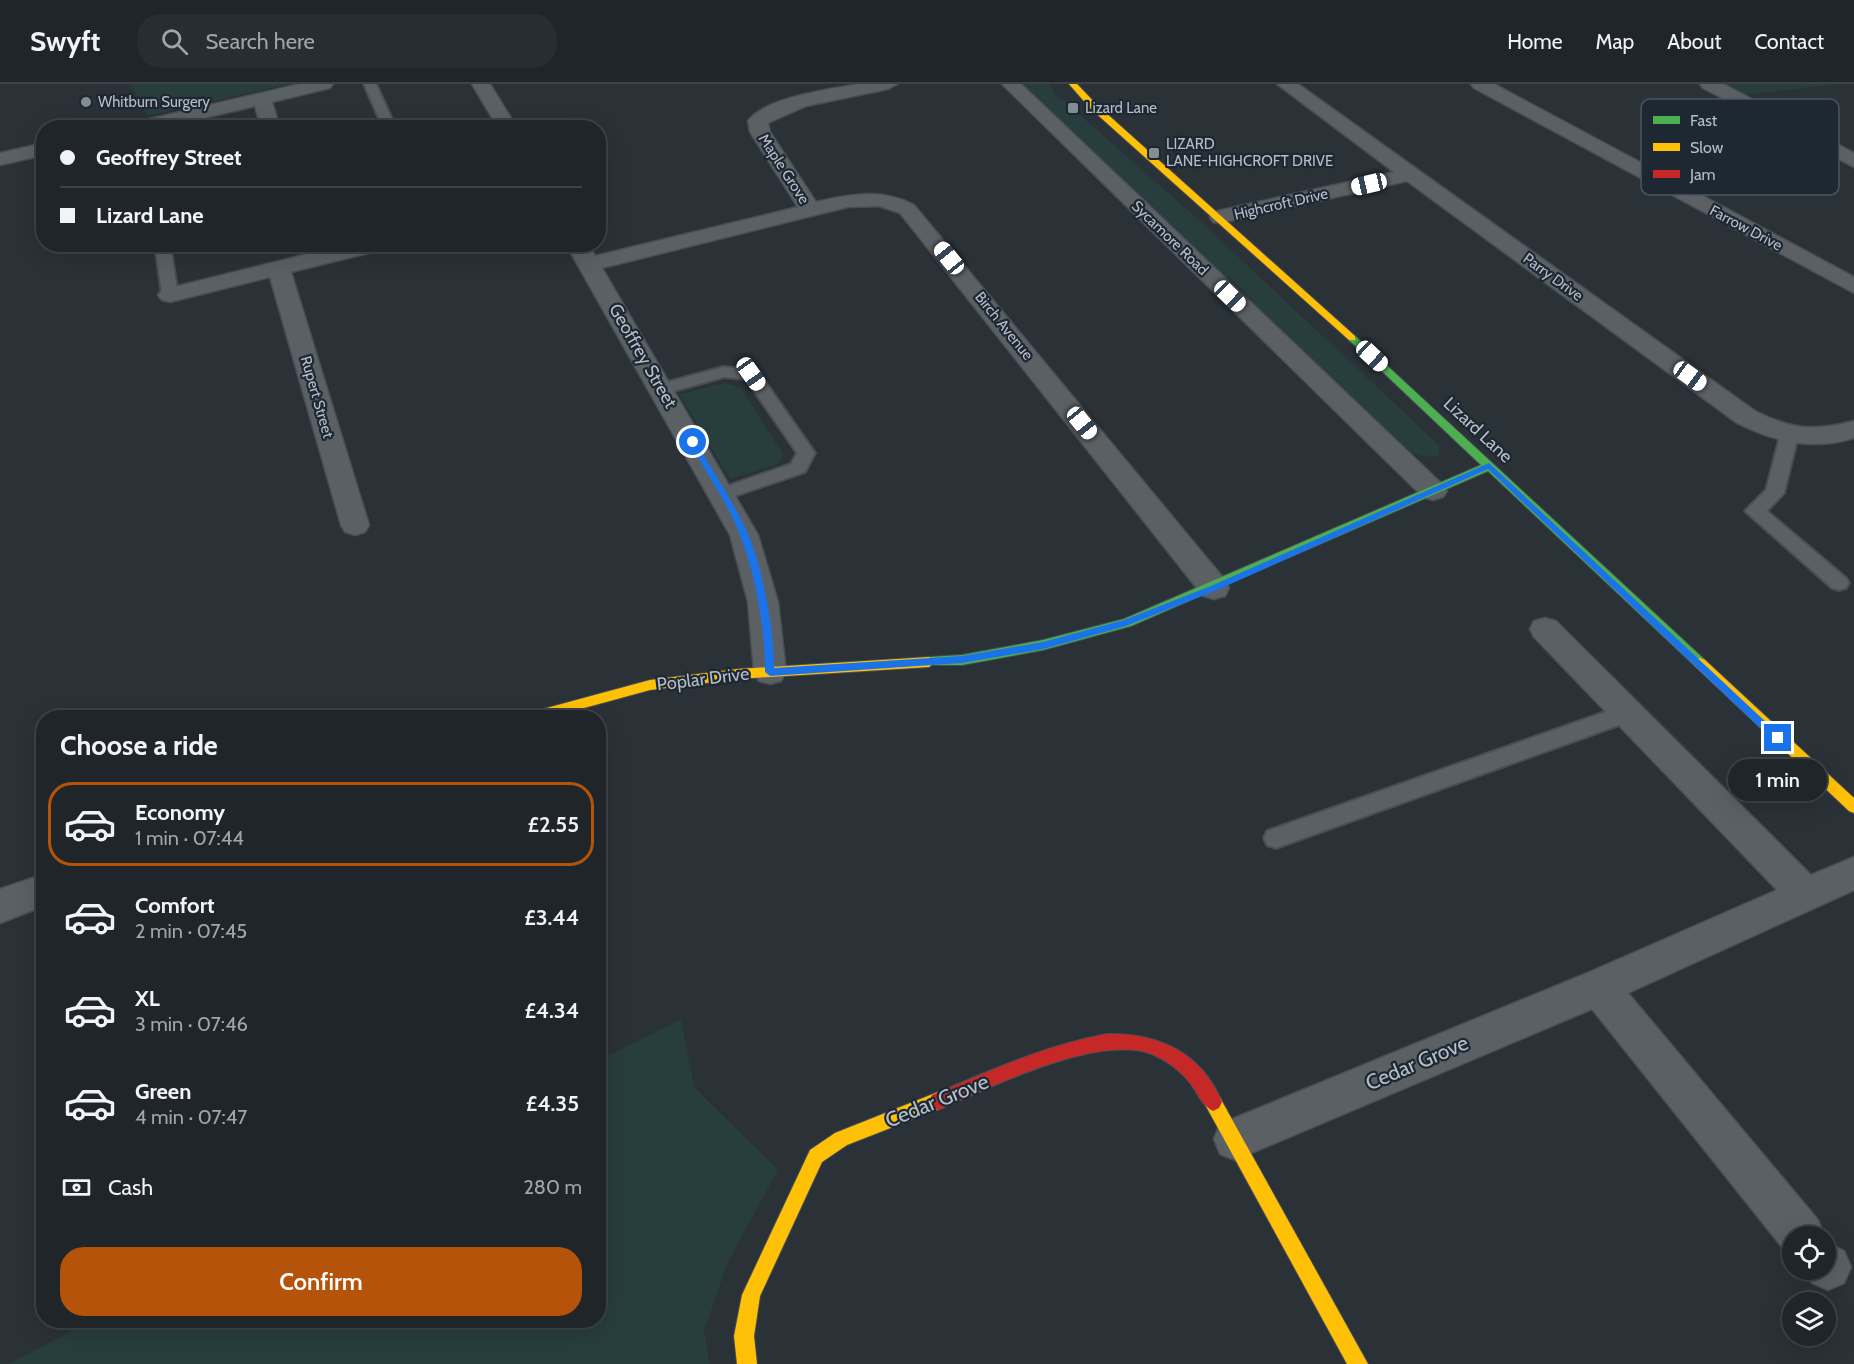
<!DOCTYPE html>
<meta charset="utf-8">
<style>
body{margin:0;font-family:Cabin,sans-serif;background:#282d31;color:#f1f3f6;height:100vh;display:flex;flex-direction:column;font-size:22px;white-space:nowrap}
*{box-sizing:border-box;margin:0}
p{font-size:20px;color:#a2a5a8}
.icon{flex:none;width:33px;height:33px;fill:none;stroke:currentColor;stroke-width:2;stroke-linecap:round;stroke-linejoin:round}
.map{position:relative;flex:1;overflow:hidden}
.drawer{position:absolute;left:36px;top:626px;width:570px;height:618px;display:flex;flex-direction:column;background:#202529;border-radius:24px;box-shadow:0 6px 24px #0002,0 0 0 2px #3d4246}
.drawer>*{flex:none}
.guide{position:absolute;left:36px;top:36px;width:570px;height:132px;border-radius:24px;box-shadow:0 6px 24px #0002,0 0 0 2px #3d4246;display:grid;align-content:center;height:132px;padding:0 24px;background:#202529}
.buttons{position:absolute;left:1782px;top:1142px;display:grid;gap:12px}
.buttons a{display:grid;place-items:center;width:54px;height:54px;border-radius:50%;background:#202529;box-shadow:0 6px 24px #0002,0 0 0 2px #3d4246;font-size:30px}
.end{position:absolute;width:27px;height:27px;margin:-14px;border:8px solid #1a73e8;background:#fff;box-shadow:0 0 0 3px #fff}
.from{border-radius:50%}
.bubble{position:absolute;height:42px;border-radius:21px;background:#202529;box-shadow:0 6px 24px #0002,0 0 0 2px #3d4246;font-size:20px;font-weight:600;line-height:42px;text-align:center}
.car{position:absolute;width:18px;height:36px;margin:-18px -9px;border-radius:8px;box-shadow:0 0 4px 2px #0007;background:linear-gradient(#fff 24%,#345 0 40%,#fff 0 76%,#345 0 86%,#fff 0)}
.guide b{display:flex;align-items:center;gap:21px;height:57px;font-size:22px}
.guide b+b{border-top:2px solid #3d4246}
.guide i{width:15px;height:15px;background:#f1f3f6}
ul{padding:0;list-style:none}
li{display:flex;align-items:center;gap:18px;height:84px;margin:0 12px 9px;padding:0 12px;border:3px solid transparent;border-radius:24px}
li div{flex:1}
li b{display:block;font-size:22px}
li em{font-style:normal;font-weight:600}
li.selected{border-color:#b45309}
li>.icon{width:54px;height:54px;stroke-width:1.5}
h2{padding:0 24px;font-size:27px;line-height:72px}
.pay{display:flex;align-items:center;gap:15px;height:66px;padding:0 24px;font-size:22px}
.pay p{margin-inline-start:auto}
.button{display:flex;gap:12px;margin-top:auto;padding:12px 24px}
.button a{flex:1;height:69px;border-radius:24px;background:#b45309;color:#fff;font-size:24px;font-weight:600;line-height:69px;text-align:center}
header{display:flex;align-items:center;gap:36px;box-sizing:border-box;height:84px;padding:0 30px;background:#202529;border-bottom:2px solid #3d4246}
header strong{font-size:28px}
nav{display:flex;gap:33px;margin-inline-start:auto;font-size:21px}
.search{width:420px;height:54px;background:#282d31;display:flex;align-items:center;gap:15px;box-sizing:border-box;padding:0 21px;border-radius:24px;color:#a2a5a8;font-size:22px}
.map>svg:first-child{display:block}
.green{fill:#283d3d}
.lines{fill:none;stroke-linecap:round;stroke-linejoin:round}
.lane-casing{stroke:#484d52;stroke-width:4}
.street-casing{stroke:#484d52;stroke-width:3}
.fast-casing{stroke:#484d52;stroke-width:2}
.slow-casing{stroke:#484d52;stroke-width:2}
.jam-casing{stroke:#484d52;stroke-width:2}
.lane{fill:#5b6065;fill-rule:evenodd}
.street{fill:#5b6065;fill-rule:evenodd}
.fast{fill:#4caf50;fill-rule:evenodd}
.slow{fill:#ffc107;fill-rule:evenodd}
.jam{fill:#c62828;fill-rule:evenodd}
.route{fill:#1a73e8}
.poi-dot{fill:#848d95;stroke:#1e2832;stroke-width:2}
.labels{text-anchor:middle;stroke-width:4.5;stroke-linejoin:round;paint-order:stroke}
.far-poi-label{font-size:15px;fill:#b5bec8;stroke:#1e2832;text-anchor:start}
.far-street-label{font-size:15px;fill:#b5bec8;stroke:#1e2832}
.street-label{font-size:18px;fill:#b5bec8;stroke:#1e2832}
.near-street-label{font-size:21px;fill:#b5bec8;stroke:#1e2832}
.key{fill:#1e2832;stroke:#4b555f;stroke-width:1.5}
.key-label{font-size:16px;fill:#b5bec8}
</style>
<header>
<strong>Swyft</strong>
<div class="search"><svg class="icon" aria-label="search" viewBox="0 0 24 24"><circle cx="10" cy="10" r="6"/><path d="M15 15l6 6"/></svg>Search here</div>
<nav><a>Home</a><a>Map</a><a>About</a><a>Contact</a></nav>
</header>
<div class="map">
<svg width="1854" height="1280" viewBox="0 0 1854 1280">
<rect width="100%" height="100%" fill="#2a3137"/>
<g class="green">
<path d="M131 0H289L147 32Z"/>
<path d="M1018 0H1050L1055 9 1198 135 1440 362 1438 372 1426 373 1411 369Z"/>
<path d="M1725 0H1839L1742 11Z"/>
<path d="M725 299 741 304 784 372 777 381 730 395 679 310Z"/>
<path d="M681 935 694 1003 778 1086 728 1178 704 1247 710 1280H9L92 1236H598L599 976Z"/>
</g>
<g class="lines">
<g class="lane-casing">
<g id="lane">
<path d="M364 0H376L396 44H383Z"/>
<path d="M155 160H170L178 211 176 214H164L162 211Z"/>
<path d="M723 283 757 286 815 369 805 388 723 416 716 414 714 410 716 406 791 380 797 369 746 295 724 293 663 310 654 305 657 301Z"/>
<path d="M1789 346 1798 352 1784 409 1767 427 1846 494 1849 499 1846 504 1839 506 1832 504 1745 427 1766 406 1780 352Z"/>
<path d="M1628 620 1636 623 1639 629 1636 635 1276 764 1267 761 1264 754 1267 747Z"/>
</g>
</g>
<g class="street-casing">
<g id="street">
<path d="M300 0H333L330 4 272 18 280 44H261L255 22 162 44H126L128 40Z"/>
<path d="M472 0H490L517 44H498Z"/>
<path d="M859 0H897L888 5 806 22 768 39 770 48 816 118C851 110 881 104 914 121L1225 496 1229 504 1225 512 1214 515 1203 512 900 129 879 122 848 123 602 184 758 451 778 518 786 588 781 597 770 600 759 597 754 588 748 518 730 451 567 162 588 160 595 172 798 123 750 48 748 37C765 13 832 5 859 0Z"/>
<path d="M1002 0H1021L1443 401 1447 407 1443 413 1433 416 1423 413Z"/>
<path d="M1277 0H1298L1755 327C1793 346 1814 347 1854 337V354C1813 367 1775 358 1737 339L1407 97 1221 139 1213 138 1210 133 1213 128 1394 88Z"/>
<path d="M1471 0H1494L1854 193V209L1474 4Z"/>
<path d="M1700 0H1723L1854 69V83L1703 4Z"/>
<path d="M44 59V71L0 81V69Z"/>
<path d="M348 160H388L385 165 291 188 369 441 365 448 355 451 345 448 341 441 270 193 170 218 162 216 158 211 162 206Z"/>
<path d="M1545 534 1556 537 1811 791 1854 773V806L1628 909 1818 1136 1824 1152H1792V1171L1786 1168 1592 925 1235 1076 1220 1070 1214 1055 1220 1040 1585 890 1777 806 1534 553 1530 545 1534 537Z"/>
<path d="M44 790V822L0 839V805Z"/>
<path d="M1826 1158 1844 1167 1851 1183 1844 1199 1828 1206 1812 1199 1805 1185H1826Z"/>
</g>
</g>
<g class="fast-casing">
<path id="fast" d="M1352 251 1355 252 1705 576 1706 579 1705 582H1695L1488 387 1131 542 1043 566 962 581H924L923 578 924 575 929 573 962 571 1043 556 1124 535 1481 381 1349 256V252Z"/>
</g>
<g class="slow-casing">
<g id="slow">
<path d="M1069 0H1077L1096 20 1355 252V256H1349L1090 24Z"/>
<path d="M929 573 935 578 929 583 738 595 650 606 551 633H525L527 629 532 628 650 596 738 585Z"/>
<path d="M1700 574 1705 576 1854 714V729L1849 727 1695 582 1694 579 1695 576Z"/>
<path d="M938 1008 944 1011 947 1017 944 1023 847 1061 822 1078 760 1212 754 1252 757 1280H737L734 1252 742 1211 810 1066 835 1049Z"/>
<path d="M1213 1009 1219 1012 1368 1280H1347L1207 1024 1204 1018 1207 1012Z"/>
</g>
</g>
<g class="jam-casing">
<path id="jam" d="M1107 950C1158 949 1201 968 1222 1018L1219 1024 1213 1027C1202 1022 1197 1008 1190 999 1181 987 1167 977 1154 971 1100 948 989 1004 938 1026L932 1023 929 1017 932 1011C989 987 1046 961 1107 950Z"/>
</g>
<use href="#lane" class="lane"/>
<use href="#street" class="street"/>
<use href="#fast" class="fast"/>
<use href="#slow" class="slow"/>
<use href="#jam" class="jam"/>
</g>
<path class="route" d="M693 355 696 358C713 388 734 418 748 450 763 484 774 546 774 584L962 572 1043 558 1124 536 1211 502 1489 379 1783 654 1778 658 1774 657 1488 385 1217 506 1126 542 1043 565 962 579 770 592 765 588C765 543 756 494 740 451 728 419 705 388 689 358Z"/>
<g class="poi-dot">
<circle cx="86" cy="18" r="6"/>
<rect x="1067" y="18" width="12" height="12" rx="3"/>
<rect x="1148" y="63" width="12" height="12" rx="3"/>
</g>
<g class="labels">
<g class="far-poi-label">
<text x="98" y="23">Whitburn Surgery</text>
<text x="1085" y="29">Lizard Lane</text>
<text x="1166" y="65">LIZARD<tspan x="1166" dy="17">LANE-HIGHCROFT DRIVE</tspan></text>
</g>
<g class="far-street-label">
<text transform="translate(784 85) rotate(57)" y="5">Maple Grove</text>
<text transform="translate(1281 120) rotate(-13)" y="5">Highcroft Drive</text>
<text transform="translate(1746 144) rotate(28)" y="5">Farrow Drive</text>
<text transform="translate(1170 154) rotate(44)" y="5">Sycamore Road</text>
<text transform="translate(1553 193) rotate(36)" y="5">Parry Drive</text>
<text transform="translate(1004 242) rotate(51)" y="5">Birch Avenue</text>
<text transform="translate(317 313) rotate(74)" y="5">Rupert Street</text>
</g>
<g class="street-label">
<text transform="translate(643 272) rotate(60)" y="6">Geoffrey Street</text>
<text transform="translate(1478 346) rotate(43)" y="6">Lizard Lane</text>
<text transform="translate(703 595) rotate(-7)" y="6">Poplar Drive</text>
</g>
<g class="near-street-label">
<text transform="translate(1417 979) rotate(-23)" y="7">Cedar Grove</text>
<text transform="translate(937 1017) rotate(-22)" y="7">Cedar Grove</text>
</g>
</g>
<rect x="1641" y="15" width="198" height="96" rx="9" class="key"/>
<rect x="1653" y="32" width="27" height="8" fill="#4caf50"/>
<rect x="1653" y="59" width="27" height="8" fill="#ffc107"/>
<rect x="1653" y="86" width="27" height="8" fill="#c62828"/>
<g class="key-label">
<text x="1690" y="42">Fast</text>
<text x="1690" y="69">Slow</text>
<text x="1690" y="96">Jam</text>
</g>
</svg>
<div class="buttons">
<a><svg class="icon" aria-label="locate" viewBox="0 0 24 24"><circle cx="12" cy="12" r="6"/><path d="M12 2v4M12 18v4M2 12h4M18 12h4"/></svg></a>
<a><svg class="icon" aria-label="layers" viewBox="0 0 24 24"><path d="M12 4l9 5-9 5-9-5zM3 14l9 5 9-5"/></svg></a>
</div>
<i class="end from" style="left:693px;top:358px"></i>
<i class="end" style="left:1778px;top:654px"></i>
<div class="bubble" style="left:1728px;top:675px;width:99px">1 min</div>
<i class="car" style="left:1369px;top:100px;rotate:257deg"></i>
<i class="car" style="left:949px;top:174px;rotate:321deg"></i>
<i class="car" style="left:1230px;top:212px;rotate:134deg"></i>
<i class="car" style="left:1372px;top:272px;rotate:133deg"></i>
<i class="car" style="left:751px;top:290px;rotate:145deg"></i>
<i class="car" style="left:1690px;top:292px;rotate:126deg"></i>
<i class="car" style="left:1082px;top:339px;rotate:141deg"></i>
<div class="guide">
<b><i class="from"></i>Geoffrey Street</b>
<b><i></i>Lizard Lane</b>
</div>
<section class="drawer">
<h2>Choose a ride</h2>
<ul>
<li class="selected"><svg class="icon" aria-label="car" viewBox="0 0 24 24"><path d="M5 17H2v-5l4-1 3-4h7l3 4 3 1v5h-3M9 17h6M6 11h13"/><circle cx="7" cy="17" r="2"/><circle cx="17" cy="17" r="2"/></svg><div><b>Economy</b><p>1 min · 07:44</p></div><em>£2.55</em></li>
<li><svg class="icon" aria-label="car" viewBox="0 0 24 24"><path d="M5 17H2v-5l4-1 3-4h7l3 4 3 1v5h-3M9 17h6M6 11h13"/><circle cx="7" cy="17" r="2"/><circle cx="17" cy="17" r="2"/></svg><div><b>Comfort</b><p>2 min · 07:45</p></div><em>£3.44</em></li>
<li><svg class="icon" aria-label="car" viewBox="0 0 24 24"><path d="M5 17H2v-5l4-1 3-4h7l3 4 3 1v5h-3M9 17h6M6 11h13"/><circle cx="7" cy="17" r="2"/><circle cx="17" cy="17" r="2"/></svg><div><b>XL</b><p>3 min · 07:46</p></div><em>£4.34</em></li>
<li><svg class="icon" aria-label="car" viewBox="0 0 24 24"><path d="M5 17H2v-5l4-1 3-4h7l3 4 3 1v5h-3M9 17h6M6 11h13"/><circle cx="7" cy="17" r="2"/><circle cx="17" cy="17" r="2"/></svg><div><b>Green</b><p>4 min · 07:47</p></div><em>£4.35</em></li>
</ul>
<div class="pay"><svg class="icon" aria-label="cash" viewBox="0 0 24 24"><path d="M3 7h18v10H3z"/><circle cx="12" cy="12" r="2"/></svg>Cash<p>280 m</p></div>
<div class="button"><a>Confirm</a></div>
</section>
</div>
